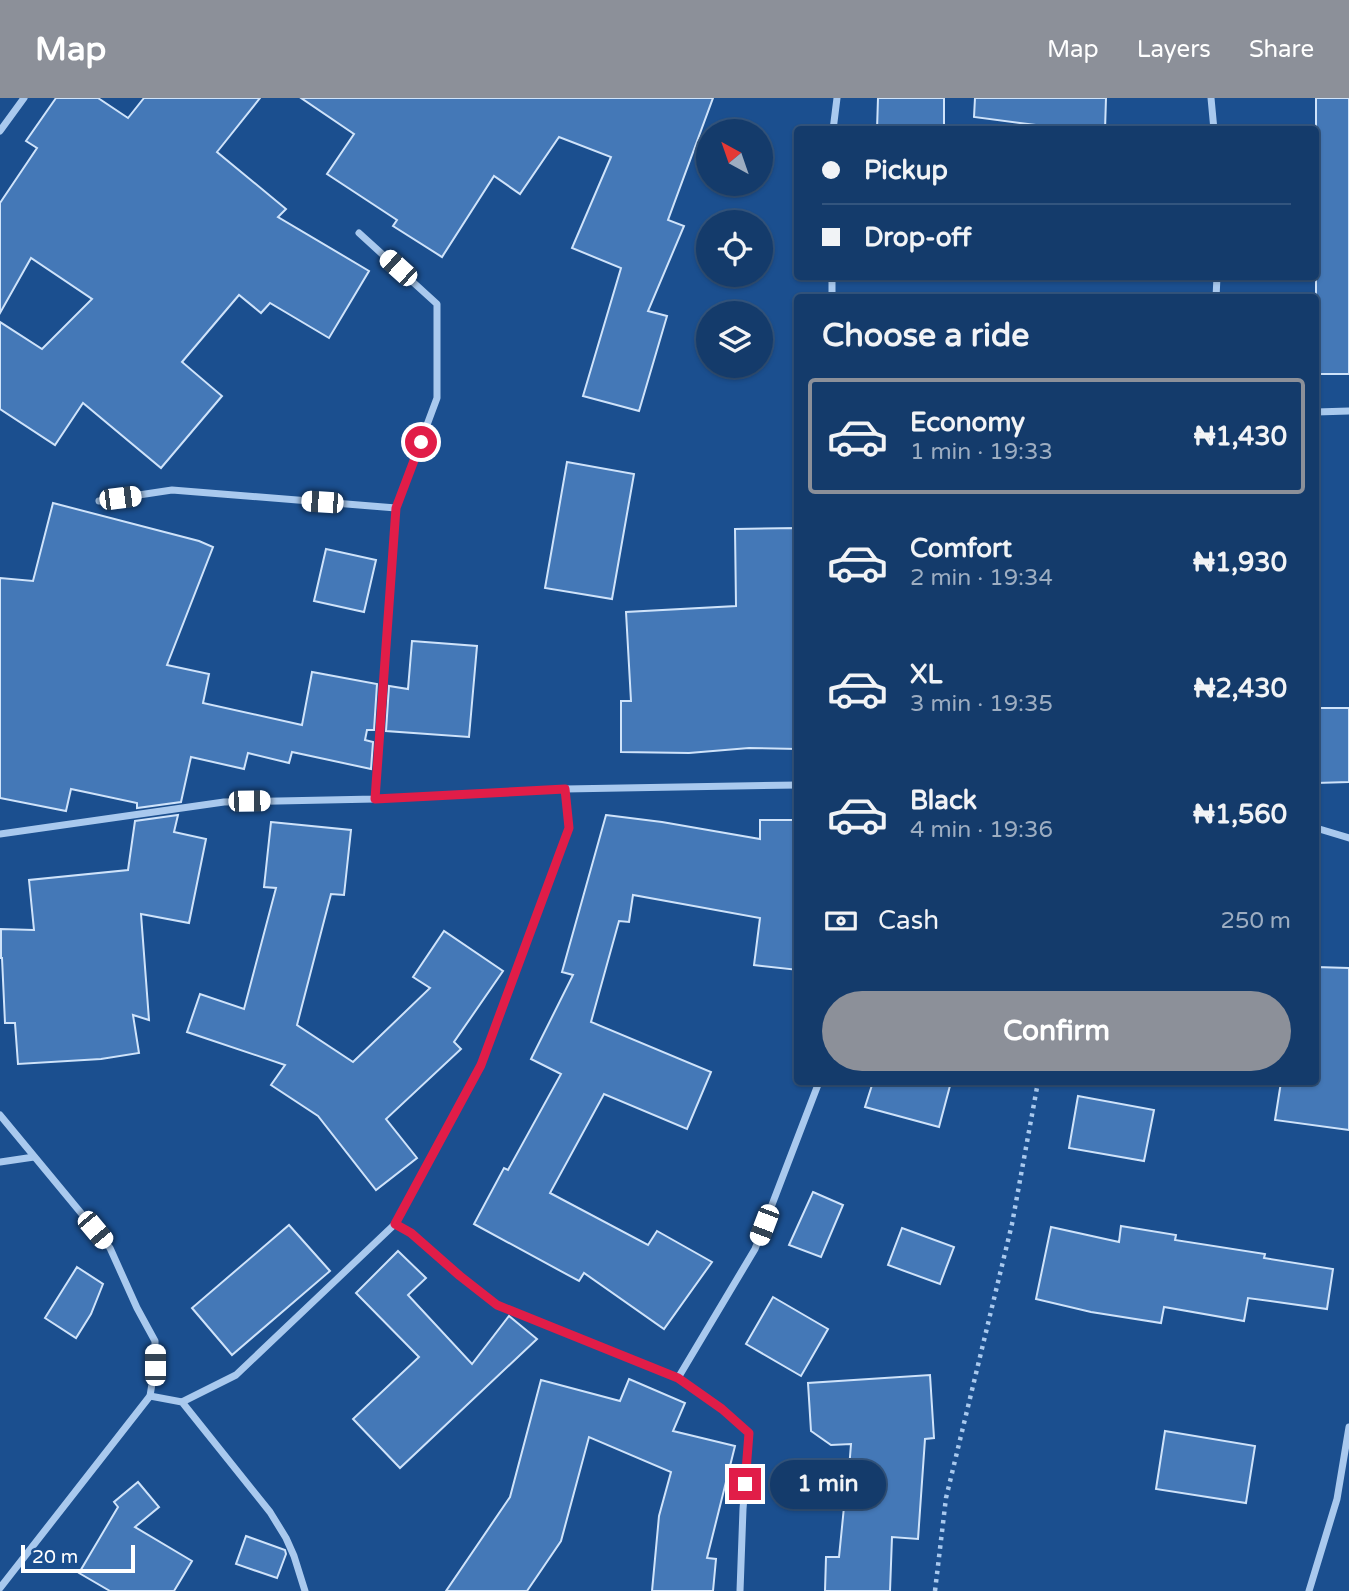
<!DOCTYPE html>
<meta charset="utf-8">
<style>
body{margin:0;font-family:"Varela Round",sans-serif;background:#214673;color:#f1f3f6;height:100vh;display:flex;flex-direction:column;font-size:26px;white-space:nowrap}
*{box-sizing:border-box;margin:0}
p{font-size:23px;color:#9dadc1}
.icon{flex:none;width:38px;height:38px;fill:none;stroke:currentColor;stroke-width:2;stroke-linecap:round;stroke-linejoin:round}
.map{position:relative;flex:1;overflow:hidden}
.side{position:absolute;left:794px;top:196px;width:525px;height:791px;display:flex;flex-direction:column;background:#143b6b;border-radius:7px;box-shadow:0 2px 5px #0004,0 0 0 2px #33557e}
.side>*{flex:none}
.top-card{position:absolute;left:794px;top:28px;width:525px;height:154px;border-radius:7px;box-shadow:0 2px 5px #0004,0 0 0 2px #33557e;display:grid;align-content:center;height:154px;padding:0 28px;background:#143b6b}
.needle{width:46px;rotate:320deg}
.controls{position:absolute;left:696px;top:21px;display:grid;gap:14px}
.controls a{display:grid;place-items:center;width:77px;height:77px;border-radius:50%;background:#143b6b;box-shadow:0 2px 5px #0004,0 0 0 2px #33557e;font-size:35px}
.scale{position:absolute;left:21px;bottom:18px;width:114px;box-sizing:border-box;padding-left:7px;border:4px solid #fff;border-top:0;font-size:19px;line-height:24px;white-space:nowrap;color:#fff;-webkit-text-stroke:5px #1b4f8f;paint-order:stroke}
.end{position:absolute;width:32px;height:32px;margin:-16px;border:9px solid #e11d48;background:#fff;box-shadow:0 0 0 4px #fff}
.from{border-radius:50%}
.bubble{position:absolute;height:49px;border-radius:24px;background:#143b6b;box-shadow:0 2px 5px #0004,0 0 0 2px #33557e;font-size:23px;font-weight:700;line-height:49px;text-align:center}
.car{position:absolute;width:21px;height:42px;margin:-21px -10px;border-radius:9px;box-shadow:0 0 5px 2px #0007;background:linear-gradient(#fff 24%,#345 0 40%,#fff 0 76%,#345 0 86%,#fff 0)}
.top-card b{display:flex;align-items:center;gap:24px;height:66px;font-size:26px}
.top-card b+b{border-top:2px solid #33557e}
.top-card i{width:18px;height:18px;background:#f1f3f6}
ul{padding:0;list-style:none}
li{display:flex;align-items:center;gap:21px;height:116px;margin:0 14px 10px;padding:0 14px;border:4px solid transparent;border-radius:7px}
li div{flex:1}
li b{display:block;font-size:26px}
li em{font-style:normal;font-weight:700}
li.selected{border-color:#8c9099}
li>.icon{width:63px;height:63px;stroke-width:1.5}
h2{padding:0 28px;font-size:32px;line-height:84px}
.pay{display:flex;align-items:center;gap:18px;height:77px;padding:0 28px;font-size:26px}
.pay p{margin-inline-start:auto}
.button{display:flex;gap:14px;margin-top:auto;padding:14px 28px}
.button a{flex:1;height:80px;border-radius:42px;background:#8c9099;color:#fff;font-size:28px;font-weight:700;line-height:80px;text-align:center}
header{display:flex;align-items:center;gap:42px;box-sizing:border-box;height:98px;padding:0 35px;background:#8c9099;color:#fff}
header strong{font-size:33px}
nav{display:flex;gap:38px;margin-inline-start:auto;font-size:24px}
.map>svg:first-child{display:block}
.building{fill:#4478b7;stroke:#cfe3fa;stroke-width:2}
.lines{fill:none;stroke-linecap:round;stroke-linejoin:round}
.path{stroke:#a9c9ee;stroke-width:4.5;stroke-dasharray:3.5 5;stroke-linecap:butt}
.street{stroke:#a9c9ee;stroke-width:7}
.route{stroke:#e11d48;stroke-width:9}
</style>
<header>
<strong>Map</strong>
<nav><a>Map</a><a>Layers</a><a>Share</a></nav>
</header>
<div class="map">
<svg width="1349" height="1493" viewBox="0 0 1349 1493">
<rect width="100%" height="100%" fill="#1b4f8f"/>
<g class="building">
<path d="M56 0H98L128 20 144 0H260L217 54 286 111 278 119 369 173 329 240 270 205 261 215 239 197 182 264 222 298 161 370 83 305 55 347 0 311V224L42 251 92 201 31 160 0 215V105L37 50 26 43Z"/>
<path d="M301 0H713L668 122 684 128 648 213 667 218 639 313 583 298 621 170 572 150 611 59 559 39 520 96 494 78 442 159 393 128 397 122 327 76 354 36Z"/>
<path d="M878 0H944V32H877Z"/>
<path d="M975 0H1106L1105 32H1043V28L974 19Z"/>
<rect x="1316" y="0" width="33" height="276"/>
<path d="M567 364 634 376 612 501 545 490Z"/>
<path d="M53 405 199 443 213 449 167 567 209 576 203 605 302 627 312 574 377 586 374 632H367L365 642 373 644 371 671 292 654 289 665 248 655 244 671 191 659 181 704 137 710V705L71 691 66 713 0 700V480L33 483Z"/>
<path d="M798 430V651L749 650 689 655 621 654V603H631L626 514 736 508 735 431Z"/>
<path d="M326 451 376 462 364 514 314 503Z"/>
<path d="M412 543 477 548 469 639 386 633 389 588 408 591Z"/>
<path d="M1316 610H1349V684L1316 685Z"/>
<path d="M178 717 174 734 206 741 189 825 141 816 149 922 133 917 139 955 101 961 18 966 15 925H5L2 860H1V831L34 832 29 782 128 772 135 723Z"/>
<path d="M606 717 662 724 760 741V722H798V872L754 867 760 820 633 797 629 824 619 823 591 924 711 974 687 1031 604 996 550 1095 648 1147 657 1133 712 1164 664 1231 584 1175 579 1183 474 1126 504 1070 508 1072 561 976 531 961 573 877 562 874Z"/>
<path d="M271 724 351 732 344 797 331 796 297 927 353 964 430 890 413 879 444 833 503 873 454 944 461 951 386 1021 417 1060 376 1092 318 1018 271 987 285 967 187 934 200 896 244 911 276 790 264 789Z"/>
<path d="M1316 869 1349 870V1032L1275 1022 1281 984H1316Z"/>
<path d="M873 984H951L939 1029 865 1009Z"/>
<path d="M1078 998 1154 1012 1144 1063 1069 1050Z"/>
<path d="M813 1094 843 1107 821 1159 789 1147Z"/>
<path d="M289 1127 330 1173 232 1257 192 1210Z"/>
<path d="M1121 1128 1176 1137 1175 1142 1265 1156 1264 1160 1333 1171 1327 1211 1248 1200 1244 1223 1164 1209 1161 1225 1091 1214 1036 1201 1051 1129 1119 1144Z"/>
<path d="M902 1130 954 1149 940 1186 888 1167Z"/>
<path d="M398 1153 426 1180 408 1197 472 1266 509 1218 537 1241 400 1370 353 1321 419 1259 356 1195Z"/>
<path d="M77 1169 103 1186 91 1216 76 1240 45 1220Z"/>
<path d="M773 1199 828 1231 801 1278 746 1246Z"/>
<path d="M930 1277 934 1340 925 1341 918 1441 892 1439 890 1493H825L826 1459H839L844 1409H846L851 1346 831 1347 811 1333 808 1285Z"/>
<path d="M629 1281 685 1305 673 1333 735 1348 707 1460 716 1461 713 1493H652L659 1418 671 1374 589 1339 561 1443 527 1493H446L510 1399 541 1282 620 1303Z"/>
<path d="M1165 1333 1255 1348 1246 1405 1156 1391Z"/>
<path d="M138 1384 159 1409 135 1429 192 1463 174 1493H110L79 1475 118 1409 114 1404Z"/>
<path d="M246 1438 285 1452 286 1456 277 1480 236 1466Z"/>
</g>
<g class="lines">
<path class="path" d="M935 1493 946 1400 1012 1126 1038 984"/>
<g class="street">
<path d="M1211 0 1214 32"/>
<path d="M833 32 837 0"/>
<path d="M0 33 24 0"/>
<path d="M359 135 437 206V300L396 410 375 701"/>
<path d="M832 178V200"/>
<path d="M1216 200 1217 178"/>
<path d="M1316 314 1349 313"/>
<path d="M99 403 172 392 396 410"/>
<path d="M1316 730 1349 740"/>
<path d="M0 736 224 704 375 701 565 691 798 687"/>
<path d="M0 1017 110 1150 137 1210 155 1243V1267L150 1298 0 1490"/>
<path d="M0 1064 34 1059"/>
<path d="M395 1126 411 1135 460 1178 497 1207 678 1280 722 1311 749 1335 743 1411 740 1493"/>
<path d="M678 1280 755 1151 819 984"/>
<path d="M150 1298 182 1304 270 1414 286 1440 294 1458 305 1493"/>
<path d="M182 1304 236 1277 395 1126 481 967 569 730 565 691"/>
<path d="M1309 1493 1337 1401 1349 1329"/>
</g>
</g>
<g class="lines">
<path class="route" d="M421 344 396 410 375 701 565 691 569 730 481 967 395 1126 411 1135 460 1178 497 1207 678 1280 722 1311 749 1335 745 1386"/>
</g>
</svg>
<div class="controls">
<a><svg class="needle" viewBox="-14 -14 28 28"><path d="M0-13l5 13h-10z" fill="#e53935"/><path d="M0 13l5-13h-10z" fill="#9dadc1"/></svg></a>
<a><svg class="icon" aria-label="locate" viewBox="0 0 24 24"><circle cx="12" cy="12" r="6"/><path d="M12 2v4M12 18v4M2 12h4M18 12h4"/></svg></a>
<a><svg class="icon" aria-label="layers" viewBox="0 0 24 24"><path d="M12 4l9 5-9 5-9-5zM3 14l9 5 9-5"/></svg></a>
</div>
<div class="scale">20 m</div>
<i class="end from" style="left:421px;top:344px"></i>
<i class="end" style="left:745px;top:1386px"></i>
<div class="bubble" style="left:770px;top:1362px;width:116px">1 min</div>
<i class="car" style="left:398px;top:170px;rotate:312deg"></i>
<i class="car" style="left:120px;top:400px;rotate:83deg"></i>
<i class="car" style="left:322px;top:404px;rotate:274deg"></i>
<i class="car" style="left:249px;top:703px;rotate:89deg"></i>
<i class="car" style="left:764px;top:1127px;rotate:201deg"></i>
<i class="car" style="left:95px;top:1132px;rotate:140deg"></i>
<i class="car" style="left:155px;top:1267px;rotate:0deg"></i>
<div class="top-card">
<b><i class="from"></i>Pickup</b>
<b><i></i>Drop-off</b>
</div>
<section class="side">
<h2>Choose a ride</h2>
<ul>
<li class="selected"><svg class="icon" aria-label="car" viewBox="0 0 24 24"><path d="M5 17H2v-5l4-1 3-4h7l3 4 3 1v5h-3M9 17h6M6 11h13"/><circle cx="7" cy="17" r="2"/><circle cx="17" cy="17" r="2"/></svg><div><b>Economy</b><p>1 min · 19:33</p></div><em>₦1,430</em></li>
<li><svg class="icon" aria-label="car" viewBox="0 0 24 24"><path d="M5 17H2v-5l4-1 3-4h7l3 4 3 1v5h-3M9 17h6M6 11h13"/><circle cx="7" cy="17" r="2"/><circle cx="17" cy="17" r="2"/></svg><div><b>Comfort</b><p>2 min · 19:34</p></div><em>₦1,930</em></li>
<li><svg class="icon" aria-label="car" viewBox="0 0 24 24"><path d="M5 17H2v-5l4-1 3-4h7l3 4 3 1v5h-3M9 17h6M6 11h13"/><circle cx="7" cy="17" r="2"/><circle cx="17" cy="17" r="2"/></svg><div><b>XL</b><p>3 min · 19:35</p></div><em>₦2,430</em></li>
<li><svg class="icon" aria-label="car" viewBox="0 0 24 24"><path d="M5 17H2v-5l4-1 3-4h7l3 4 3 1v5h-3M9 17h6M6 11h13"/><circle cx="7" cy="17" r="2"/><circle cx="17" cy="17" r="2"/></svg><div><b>Black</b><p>4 min · 19:36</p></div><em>₦1,560</em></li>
</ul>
<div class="pay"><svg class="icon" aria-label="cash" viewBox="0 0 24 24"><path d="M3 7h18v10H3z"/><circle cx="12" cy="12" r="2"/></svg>Cash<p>250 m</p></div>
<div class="button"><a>Confirm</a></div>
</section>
</div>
